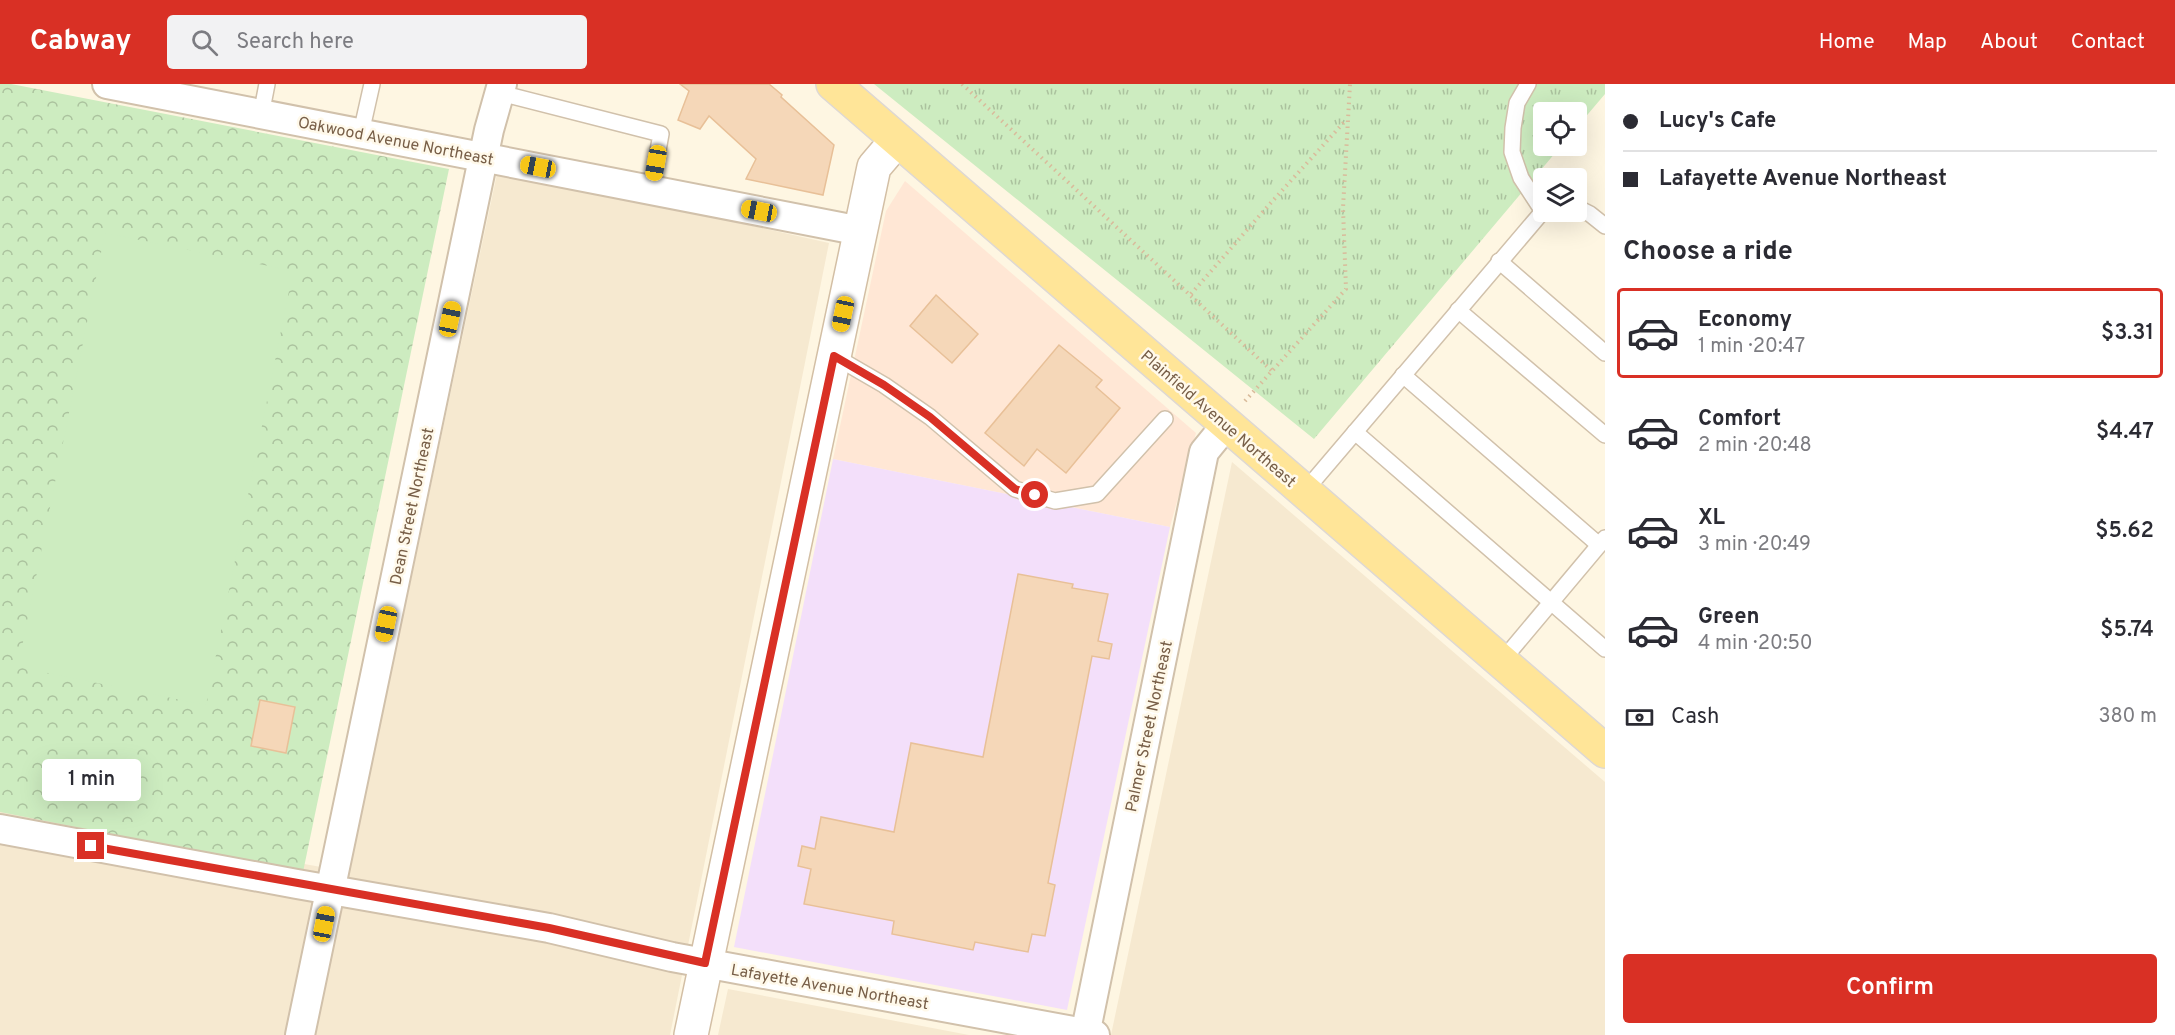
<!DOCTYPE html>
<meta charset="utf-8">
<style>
body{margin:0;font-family:Overpass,sans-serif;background:#f2f2f3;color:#2b2b33;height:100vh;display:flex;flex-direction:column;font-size:22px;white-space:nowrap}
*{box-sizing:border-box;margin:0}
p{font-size:20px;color:#7c7c81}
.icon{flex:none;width:33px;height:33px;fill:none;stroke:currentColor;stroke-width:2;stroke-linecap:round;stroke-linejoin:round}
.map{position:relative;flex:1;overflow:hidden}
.side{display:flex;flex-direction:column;background:#fff;width:570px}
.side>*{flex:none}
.hud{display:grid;align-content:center;height:132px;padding:0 18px;background:#fff}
.controls{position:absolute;left:1533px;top:18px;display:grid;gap:12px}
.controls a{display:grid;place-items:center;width:54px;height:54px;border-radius:6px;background:#fff;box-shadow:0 6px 24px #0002;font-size:30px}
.end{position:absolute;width:27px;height:27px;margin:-14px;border:8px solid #d93025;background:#fff;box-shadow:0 0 0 3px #fff}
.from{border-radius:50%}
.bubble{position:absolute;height:42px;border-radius:6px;background:#fff;box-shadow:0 6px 24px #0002;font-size:20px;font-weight:600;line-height:42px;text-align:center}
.car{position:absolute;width:18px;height:36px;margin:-18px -9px;border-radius:8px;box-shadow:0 0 4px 2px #0007;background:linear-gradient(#f5c518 24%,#345 0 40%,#f5c518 0 76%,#345 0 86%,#f5c518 0)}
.hud b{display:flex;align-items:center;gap:21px;height:57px;font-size:22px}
.hud b+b{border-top:2px solid #e1e1e2}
.hud i{width:15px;height:15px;background:#2b2b33}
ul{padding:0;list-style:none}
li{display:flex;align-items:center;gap:18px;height:90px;margin:0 12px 9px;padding:0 6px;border:3px solid transparent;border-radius:6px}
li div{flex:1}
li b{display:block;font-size:22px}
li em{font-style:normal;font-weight:600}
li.current{border-color:#d93025}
li>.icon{width:54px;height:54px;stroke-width:1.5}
h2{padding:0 18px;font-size:27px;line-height:72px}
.pay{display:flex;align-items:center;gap:15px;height:66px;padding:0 18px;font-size:22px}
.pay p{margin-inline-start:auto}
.primary-button{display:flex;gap:12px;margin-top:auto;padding:12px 18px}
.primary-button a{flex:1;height:69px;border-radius:6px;background:#d93025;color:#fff;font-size:24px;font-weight:600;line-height:69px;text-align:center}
header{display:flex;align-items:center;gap:36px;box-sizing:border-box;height:84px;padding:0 30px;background:#d93025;color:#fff}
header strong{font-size:28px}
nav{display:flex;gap:33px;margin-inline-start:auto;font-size:21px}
.search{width:420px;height:54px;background:#f2f2f3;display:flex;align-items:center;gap:15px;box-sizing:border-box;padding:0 21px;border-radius:6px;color:#7c7c81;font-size:22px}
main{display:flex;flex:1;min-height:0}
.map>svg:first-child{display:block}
.residential{fill:#f6e9d0}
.commercial{fill:#ffe7d5}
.education{fill:#f3dffa}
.grass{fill:url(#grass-tufts)}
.forest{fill:url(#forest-crowns)}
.pitch{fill:#cdecc0}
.building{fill:#f5d7b8;stroke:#e8c098;stroke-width:1.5}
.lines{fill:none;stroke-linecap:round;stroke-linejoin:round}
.lane-casing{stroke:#d1c1ab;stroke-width:18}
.street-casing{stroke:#d1c1ab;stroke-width:32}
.secondary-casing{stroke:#d3bfa5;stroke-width:36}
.primary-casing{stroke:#ded8d3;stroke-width:36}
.path{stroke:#d9bb9b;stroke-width:4;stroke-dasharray:1.5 4.5;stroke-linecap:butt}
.lane{stroke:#fff;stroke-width:15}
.street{stroke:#fff;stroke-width:28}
.secondary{stroke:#fff;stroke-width:33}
.primary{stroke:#ffe598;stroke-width:33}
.route{stroke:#d93025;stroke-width:8}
.labels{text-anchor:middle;stroke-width:5;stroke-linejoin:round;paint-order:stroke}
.street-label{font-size:16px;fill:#775e47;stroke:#fff9ea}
</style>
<header>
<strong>Cabway</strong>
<div class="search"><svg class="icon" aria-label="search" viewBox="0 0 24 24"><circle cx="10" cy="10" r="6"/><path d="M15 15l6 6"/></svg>Search here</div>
<nav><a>Home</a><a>Map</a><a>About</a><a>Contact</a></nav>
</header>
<main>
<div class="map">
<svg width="1605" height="951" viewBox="0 0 1605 951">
<defs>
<pattern id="grass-tufts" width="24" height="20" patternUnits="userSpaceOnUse" patternTransform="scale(1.5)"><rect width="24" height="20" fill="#cdecc0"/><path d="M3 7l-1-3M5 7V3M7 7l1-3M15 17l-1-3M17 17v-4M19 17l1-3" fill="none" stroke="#abc29e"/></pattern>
<pattern id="forest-crowns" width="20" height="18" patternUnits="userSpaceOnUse" patternTransform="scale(1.5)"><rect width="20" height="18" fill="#cdecc0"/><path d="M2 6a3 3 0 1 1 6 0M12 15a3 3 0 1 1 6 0" fill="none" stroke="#abc29e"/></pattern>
</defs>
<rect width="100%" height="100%" fill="#fef6e2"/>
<g class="residential">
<path d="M498 85 829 159 670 951H0V726L349 788Z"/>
<path d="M1232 378 1605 698V951H1111Z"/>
<path d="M728 905 969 951H718Z"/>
</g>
<path class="commercial" d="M905 97 1196 349 1170 443 833 375 886 127Z"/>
<path class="education" d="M833 375 1170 443 1067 926 734 863Z"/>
<path class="grass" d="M874 0H1605V10L1577 43 1576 28H1544V62H1561L1314 355Z"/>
<path class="forest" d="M0 0H11L449 85 303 788 0 728Z"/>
<path class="pitch" d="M105 149 293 187 206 621 18 583Z"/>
<g class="building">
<path d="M680 0H769L782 11 781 13 834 61 823 111 746 95 756 75 709 32 700 45 678 36 689 7Z"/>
<path d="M936 211 978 250 952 279 910 242Z"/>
<path d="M1059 261 1102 296 1096 303 1120 324 1066 389 1037 365 1024 382 985 349Z"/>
<path d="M1018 490 1073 500 1072 504 1108 510 1098 557 1112 560 1109 575 1092 572 1048 799 1055 801 1045 852 1032 850 1028 868 975 858 973 866 892 850 894 837 804 820 811 785 798 782 802 762 815 765 821 733 894 748 911 659 983 673Z"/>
<path d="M260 616 295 623 286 669 251 662Z"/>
</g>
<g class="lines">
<g class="lane-casing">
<g id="lane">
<path d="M1528 0 1517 19 1513 44 1512 68 1521 94 1542 126"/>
<path d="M500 9 661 50 651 105"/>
<path d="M261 31 267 0"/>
<path d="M361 49 372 0"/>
<path d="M1576 123 1590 130 1605 142"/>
<path d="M1499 177 1605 269"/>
<path d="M1458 226 1605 351"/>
<path d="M834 272 884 301 930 333 1015 405 1055 417 1097 410 1165 335"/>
<path d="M1403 291 1599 461"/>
<path d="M1355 348 1605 565"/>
<path d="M1304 408 1544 126"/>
<path d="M1501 578 1605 454"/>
</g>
</g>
<g class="street-casing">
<g id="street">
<path d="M107 0 861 147"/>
<path d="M0 745 297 800 549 844 672 873 1095 951"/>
<path d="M300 951 489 46 502 0"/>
<path d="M1085 951 1204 368 1226 341"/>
</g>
</g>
<g class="secondary-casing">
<path id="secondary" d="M691 951 874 83 897 56"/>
</g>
<g class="primary-casing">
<path id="primary" d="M833 0 1605 667"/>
</g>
<g class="path">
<path d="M962 0 1272 287"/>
<path d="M1191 210 1268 122 1346 36"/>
<path d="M1245 317 1346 205 1343 124 1350 0"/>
</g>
<use href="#lane" class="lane"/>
<use href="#street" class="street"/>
<use href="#secondary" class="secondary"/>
<use href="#primary" class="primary"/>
</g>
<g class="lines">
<path class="route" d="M91 762 549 844 705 879 834 272 884 301 930 333 1015 405 1035 411"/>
</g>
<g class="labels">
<g class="street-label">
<text transform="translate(396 56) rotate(11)" y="6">Oakwood Avenue Northeast</text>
<text transform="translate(1219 334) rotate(41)" y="6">Plainfield Avenue Northeast</text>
<text transform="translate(411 422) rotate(-78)" y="6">Dean Street Northeast</text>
<text transform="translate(1148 642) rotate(-78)" y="6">Palmer Street Northeast</text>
<text transform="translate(830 902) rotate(10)" y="6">Lafayette Avenue Northeast</text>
</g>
</g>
</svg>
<div class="controls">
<a><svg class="icon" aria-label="locate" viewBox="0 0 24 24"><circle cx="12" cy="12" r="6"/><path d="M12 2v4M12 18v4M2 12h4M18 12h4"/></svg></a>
<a><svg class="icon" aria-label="layers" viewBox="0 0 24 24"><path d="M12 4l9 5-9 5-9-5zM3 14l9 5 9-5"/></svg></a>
</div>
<i class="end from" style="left:1035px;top:411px"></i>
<i class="end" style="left:91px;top:762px"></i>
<div class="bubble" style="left:42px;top:675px;width:99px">1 min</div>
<i class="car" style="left:656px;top:79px;rotate:190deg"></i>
<i class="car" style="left:538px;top:83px;rotate:281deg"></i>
<i class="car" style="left:759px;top:127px;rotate:281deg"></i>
<i class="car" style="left:843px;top:230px;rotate:192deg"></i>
<i class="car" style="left:450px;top:235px;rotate:12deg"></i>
<i class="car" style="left:386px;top:540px;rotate:192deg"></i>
<i class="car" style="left:324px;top:840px;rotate:11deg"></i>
</div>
<section class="side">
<div class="hud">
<b><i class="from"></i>Lucy's Cafe</b>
<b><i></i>Lafayette Avenue Northeast</b>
</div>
<h2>Choose a ride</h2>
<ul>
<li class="current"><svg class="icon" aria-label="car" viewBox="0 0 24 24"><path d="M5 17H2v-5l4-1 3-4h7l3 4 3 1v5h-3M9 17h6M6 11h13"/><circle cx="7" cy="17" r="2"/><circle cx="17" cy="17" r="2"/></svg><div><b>Economy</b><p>1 min · 20:47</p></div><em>$3.31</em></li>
<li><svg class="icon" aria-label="car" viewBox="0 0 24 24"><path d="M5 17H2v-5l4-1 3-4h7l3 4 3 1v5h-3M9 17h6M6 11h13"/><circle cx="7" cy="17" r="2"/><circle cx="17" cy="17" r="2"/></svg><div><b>Comfort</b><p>2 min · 20:48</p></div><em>$4.47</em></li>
<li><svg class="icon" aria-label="car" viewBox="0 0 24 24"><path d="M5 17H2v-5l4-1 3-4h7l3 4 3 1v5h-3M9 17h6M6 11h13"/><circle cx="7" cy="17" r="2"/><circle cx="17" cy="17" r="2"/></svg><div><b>XL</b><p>3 min · 20:49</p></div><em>$5.62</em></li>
<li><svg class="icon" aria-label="car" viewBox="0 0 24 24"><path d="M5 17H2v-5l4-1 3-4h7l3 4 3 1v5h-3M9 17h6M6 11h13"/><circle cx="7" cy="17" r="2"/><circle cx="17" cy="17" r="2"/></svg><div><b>Green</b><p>4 min · 20:50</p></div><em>$5.74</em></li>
</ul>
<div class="pay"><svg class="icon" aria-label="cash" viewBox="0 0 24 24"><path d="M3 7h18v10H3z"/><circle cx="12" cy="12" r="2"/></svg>Cash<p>380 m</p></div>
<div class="primary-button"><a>Confirm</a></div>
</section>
</main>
